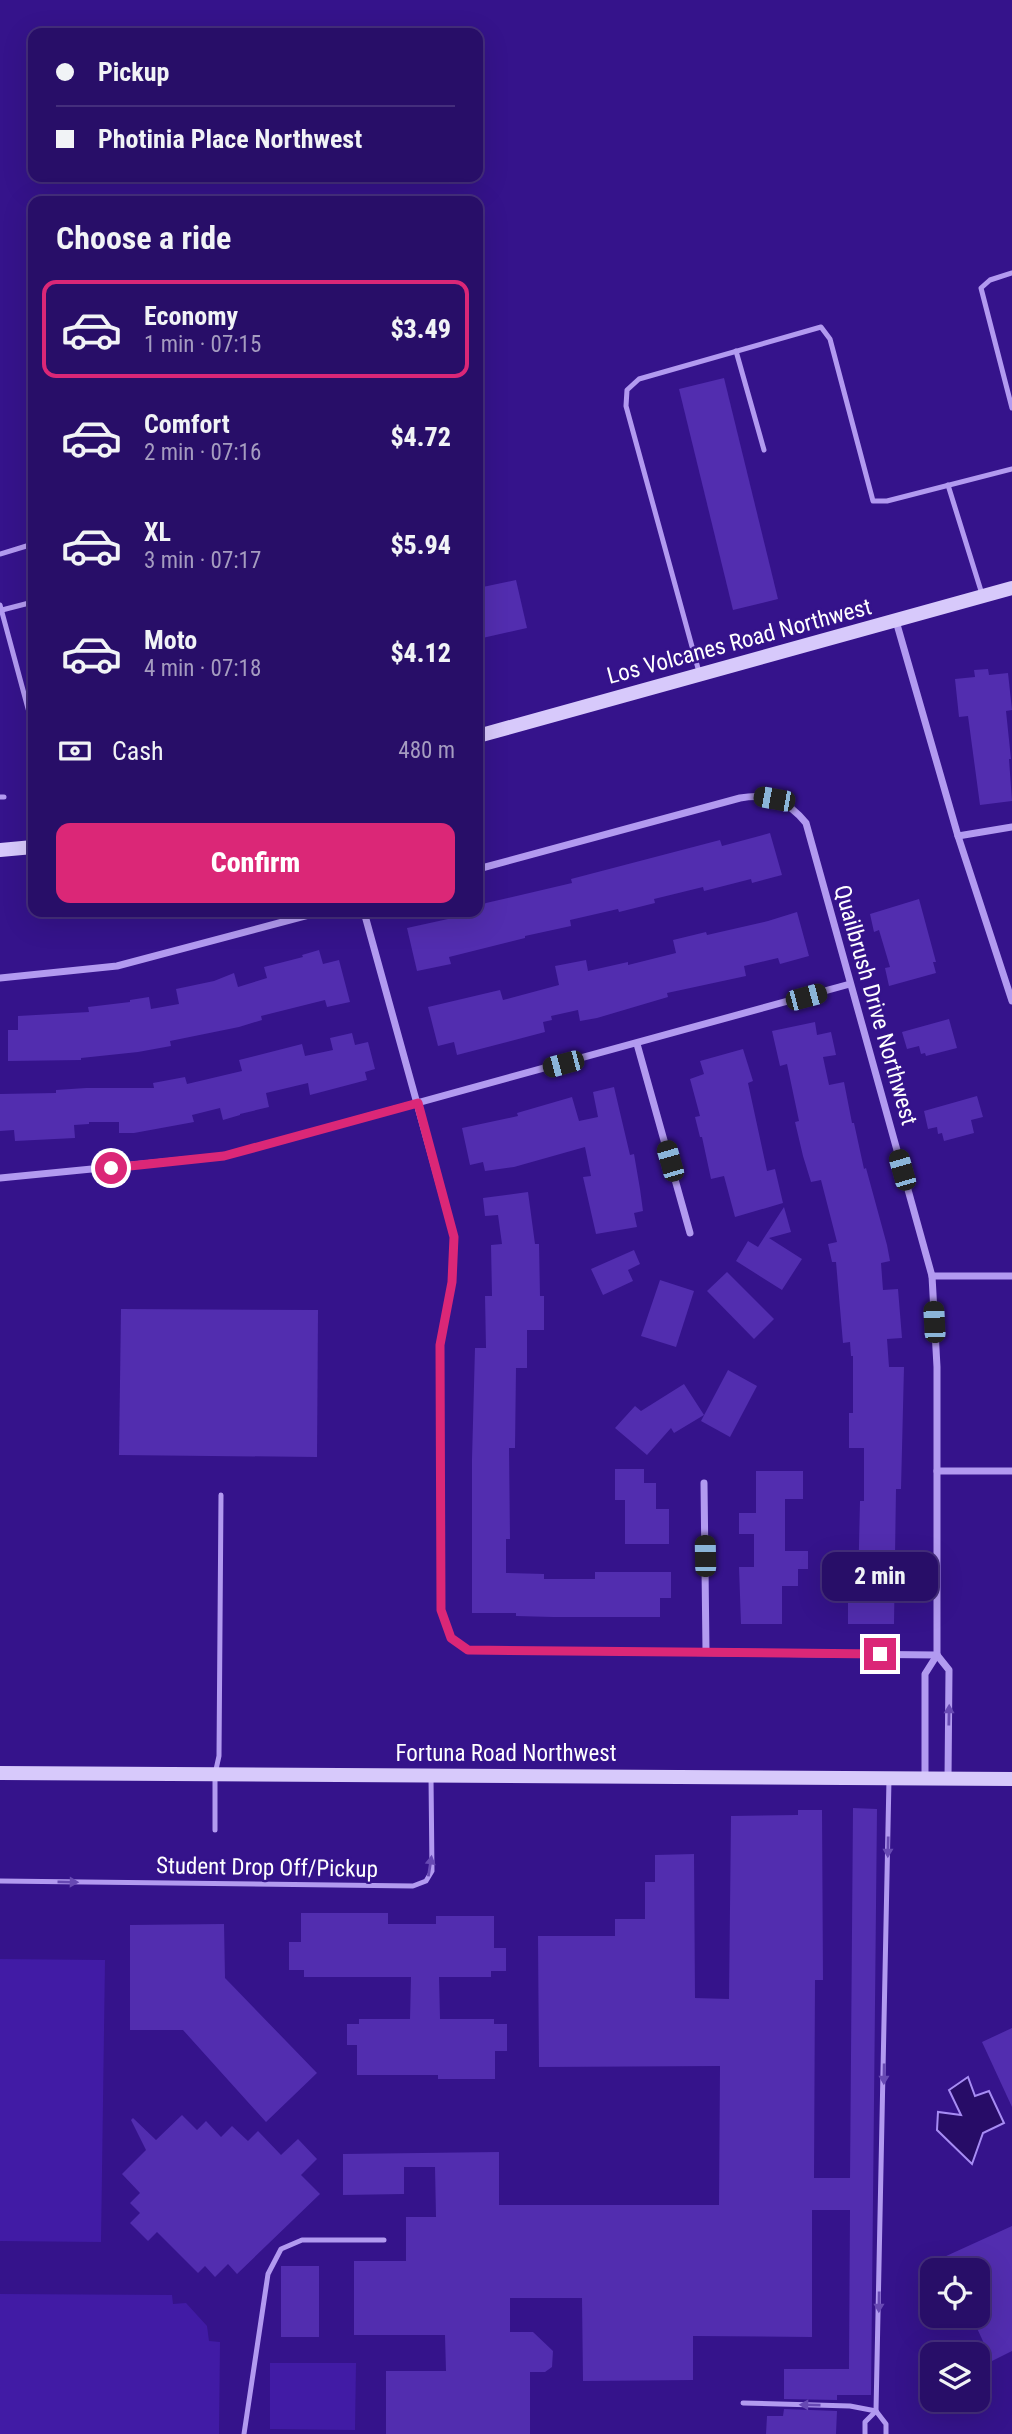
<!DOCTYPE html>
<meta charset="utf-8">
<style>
body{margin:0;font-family:"Roboto Condensed",sans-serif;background:#30176e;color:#f1f3f6;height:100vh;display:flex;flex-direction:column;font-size:26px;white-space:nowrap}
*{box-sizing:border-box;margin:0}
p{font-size:23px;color:#a59cc0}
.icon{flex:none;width:38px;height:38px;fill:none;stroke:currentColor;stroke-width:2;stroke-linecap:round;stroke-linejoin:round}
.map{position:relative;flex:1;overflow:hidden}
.drawer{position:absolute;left:28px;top:196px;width:455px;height:721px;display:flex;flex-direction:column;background:#280e68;border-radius:14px;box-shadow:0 7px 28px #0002,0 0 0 2px #442e7c}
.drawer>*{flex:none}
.hud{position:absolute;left:28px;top:28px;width:455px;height:154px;border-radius:14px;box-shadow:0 7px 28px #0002,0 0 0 2px #442e7c;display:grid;align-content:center;height:154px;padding:0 28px;background:#280e68}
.tools{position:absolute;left:920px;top:2258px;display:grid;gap:14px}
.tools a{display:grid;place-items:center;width:70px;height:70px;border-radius:14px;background:#280e68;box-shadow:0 7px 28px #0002,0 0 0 2px #442e7c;font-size:35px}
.end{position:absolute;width:32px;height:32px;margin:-16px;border:9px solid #db2777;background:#fff;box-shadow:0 0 0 4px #fff}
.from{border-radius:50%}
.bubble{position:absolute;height:49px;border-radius:14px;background:#280e68;box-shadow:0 7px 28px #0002,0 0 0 2px #442e7c;font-size:23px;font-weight:800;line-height:49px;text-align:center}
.car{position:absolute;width:21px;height:42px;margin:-21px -10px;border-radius:9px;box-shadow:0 0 5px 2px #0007;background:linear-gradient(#222 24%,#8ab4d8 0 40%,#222 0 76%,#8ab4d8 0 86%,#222 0)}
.hud b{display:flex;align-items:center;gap:24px;height:66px;font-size:26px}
.hud b+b{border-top:2px solid #442e7c}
.hud i{width:18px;height:18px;background:#f1f3f6}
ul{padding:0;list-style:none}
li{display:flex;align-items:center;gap:21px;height:98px;margin:0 14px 10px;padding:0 14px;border:4px solid transparent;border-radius:14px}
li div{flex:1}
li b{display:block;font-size:26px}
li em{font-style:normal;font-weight:800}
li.selected{border-color:#db2777}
li>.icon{width:63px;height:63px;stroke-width:1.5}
h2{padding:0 28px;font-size:32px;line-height:84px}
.pay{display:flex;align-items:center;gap:18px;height:77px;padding:0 28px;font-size:26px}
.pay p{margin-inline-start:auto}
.action{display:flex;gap:14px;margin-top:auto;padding:14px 28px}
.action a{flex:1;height:80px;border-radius:14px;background:#db2777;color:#fff;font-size:28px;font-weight:800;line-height:80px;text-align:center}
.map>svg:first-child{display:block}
.green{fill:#411ba5}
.water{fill:#270c67;stroke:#a78cf4;stroke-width:2}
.building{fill:#522daf}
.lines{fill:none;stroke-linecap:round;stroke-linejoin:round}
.lane{stroke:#b29af0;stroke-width:5}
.street{stroke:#b29af0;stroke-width:7}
.secondary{stroke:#d7c9fb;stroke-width:14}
.oneway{fill:#6749b3}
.route{stroke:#db2777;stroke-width:9}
.labels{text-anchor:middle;stroke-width:5;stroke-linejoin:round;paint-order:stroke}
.street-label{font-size:23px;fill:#fff;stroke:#35138b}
</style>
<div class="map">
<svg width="1012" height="2434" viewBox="0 0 1012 2434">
<rect width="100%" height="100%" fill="#35138b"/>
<g class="green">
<path d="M0 1959 105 1960 101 2242 0 2241Z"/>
<path d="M0 2294 172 2295 173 2304 186 2303 207 2326 209 2341 220 2342 219 2434H0Z"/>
<path d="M270 2363H356L355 2430 270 2429Z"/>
</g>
<path class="water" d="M968 2077 975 2096 989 2091 1004 2123 983 2133 972 2164 937 2130 938 2112 961 2115 949 2090Z"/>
<g class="building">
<path d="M724 378 778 599 733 610 679 389Z"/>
<path d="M516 580 527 628 478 639V588Z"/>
<path d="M988 669 989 675 1008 673 1012 710 1006 711 1011 759H1009L1012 801 980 805 968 716 959 717 955 679 975 677 974 670Z"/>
<path d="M770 833 782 875 752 883 751 879 704 891 703 887 654 899 655 903 619 912 618 909 570 920 571 926 525 936V938L449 957 451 964 417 971 407 928 448 919 446 914 458 912H478V907L486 903 572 883 571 879 720 840 722 846Z"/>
<path d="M919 899 936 962H933L936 973 889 986 885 968 890 967 879 930 874 932 870 914Z"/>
<path d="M797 912 809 956 780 964 778 958 744 966 746 976 667 993 668 997 597 1018 580 1021 578 1010 551 1016 552 1020 543 1022 545 1032 457 1055 454 1042 438 1046 428 1007 500 990 503 1000 559 985 555 966 586 960 588 971 628 962V965L676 953 673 940 706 932 707 935 768 921Z"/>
<path d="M319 950 323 964 339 960 350 1002 327 1007 325 1000 261 1016 262 1020 239 1027 170 1041 171 1046 138 1052 81 1058V1060L8 1061V1030H18V1016L89 1012 88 1007 130 1002V1000L149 997 151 1009 179 1004 176 989 214 981 234 973 238 987 267 978 264 967 303 957 302 955Z"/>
<path d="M949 1019 957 1048 926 1056 925 1053 921 1054 919 1046 907 1049 902 1032Z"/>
<path d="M815 1022 817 1035 831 1032 836 1055 823 1057 829 1085 844 1082 852 1123H854L864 1169 866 1168 887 1245 890 1261 881 1263 883 1290 898 1289 902 1338 887 1339 889 1367H904L901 1489H896L894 1624H848V1590H858L860 1501H864V1448H849V1413H853V1356H851L850 1342 843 1343 836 1262H832L828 1244 837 1242 821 1180 811 1182 803 1156 795 1122 799 1121 787 1064 780 1066 772 1031Z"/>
<path d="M352 1033 355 1045 368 1042 375 1069 365 1072 367 1080 310 1095 308 1083 266 1093 269 1107 240 1114V1115L223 1120 220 1108 192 1115 194 1122 134 1133H119V1122H89V1124L74 1125 75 1138 15 1141 14 1130 0 1131V1094L56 1093V1090L86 1088H154L153 1083 185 1077 187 1084 242 1071 239 1060 302 1044 305 1056 333 1050 330 1038Z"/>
<path d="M743 1049 753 1081 748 1083 767 1171 775 1169 783 1203 735 1217 724 1176 711 1179 702 1137H700L695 1117 700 1116 690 1079 704 1074 700 1061Z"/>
<path d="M614 1087 630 1155 634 1154 640 1189 643 1211 634 1213 637 1227 596 1234 583 1177 591 1176 585 1147 514 1167 485 1171 483 1162 470 1165 462 1128 518 1116 517 1113 572 1097 579 1121 598 1117 593 1092Z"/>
<path d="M977 1096 983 1117 971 1120 974 1133 944 1141 942 1133 938 1134 937 1127 928 1129 924 1111Z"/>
<path d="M528 1192 535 1244H539L540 1296H544V1330H527V1368H516L515 1448H509L510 1539H506V1573L544 1574V1579H595V1572H671V1598H660V1617H553L516 1616V1613H472V1459L475 1348H486L485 1296H492L491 1245 502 1244 498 1215 485 1216 483 1198Z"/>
<path d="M784 1207 791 1232 769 1238 802 1259 782 1290 736 1261 748 1241 758 1247Z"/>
<path d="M634 1250 640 1264 628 1270 633 1281 603 1295 591 1269Z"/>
<path d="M727 1272 774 1319 754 1339 707 1291Z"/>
<path d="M660 1280 694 1291 676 1347 641 1336Z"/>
<path d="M121 1309 318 1310 317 1457 119 1455Z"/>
<path d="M728 1370 757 1386 730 1437 701 1421Z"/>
<path d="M684 1384 704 1415 674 1433 671 1428 647 1455 615 1428 635 1406 641 1411Z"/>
<path d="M615 1469H644V1483H656V1509H669V1544H625V1500H615Z"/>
<path d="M756 1471H803V1499H785V1551H808V1569H798V1586H782V1624H741L739 1567H754V1534H739V1513H756Z"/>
<path d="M853 1808 877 1809 871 2395H837V2400L784 2399V2369H849L850 2210H812V2337L693 2336V2380L583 2381 582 2298H510V2332H533L553 2351 552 2367 545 2372H530V2434H386V2371H446L445 2335H354V2261H406V2217H436L435 2167H404V2194L343 2195V2154L499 2152V2205H719L720 2066 539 2067 538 1936H615V1919H645V1882H655V1855L694 1854 695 1998 729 1999 731 1816 798 1815V1810H822L823 1980H815L814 2178H850Z"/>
<path d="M301 1913H388V1924H436V1916H494V1948H506V1971H491V1977H439L440 2019H494V2024H507V2051H495V2079H438V2075H357V2045H347V2024H359V2019H410L411 1977H304V1970H289V1942H301Z"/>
<path d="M224 1924 225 1978 317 2073 266 2122 183 2030H130V1925Z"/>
<path d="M1012 2028V2107L982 2042Z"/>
<path d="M182 2115 197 2130 206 2121 221 2137 232 2126 248 2141 258 2131 281 2155 298 2139 317 2159 301 2175 320 2194 237 2274 228 2264 215 2277 205 2266 198 2273 157 2232 148 2241 130 2223 140 2213 130 2203 140 2193 122 2174 146 2150 131 2120 133 2118 156 2140Z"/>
<path d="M1012 2226V2351L992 2361 971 2315H978V2270H950L944 2257Z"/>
<rect x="281" y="2266" width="38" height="71"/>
<path d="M784 2409 837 2411 836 2434H766L767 2416H783Z"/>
</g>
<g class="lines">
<g class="lane">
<path d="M1012 273 990 280 981 288 1012 408"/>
<path d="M736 351 764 450"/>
<path d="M948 485 982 594"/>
<path d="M0 554 33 544"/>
<path d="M0 605 33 727"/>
<path d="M2 610 33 602"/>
<path d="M699 672 626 406 627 390 639 379 821 327 830 339 873 501H887L1012 469"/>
<path d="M0 797H4"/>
<path d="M215 1830V1774L219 1756 221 1495"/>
<path d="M0 1881 413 1886 426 1881 432 1871 431 1777"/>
<path d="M743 2403 850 2406 876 2411"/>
<path d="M244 2434 268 2274 281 2249 302 2240H384"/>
<path d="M865 2434V2422L876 2411"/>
<path d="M886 2434V2424L876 2411 889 1779"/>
</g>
<g class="street">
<path d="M896 621 958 836 1012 1001"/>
<path d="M958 836 1012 827"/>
<path d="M478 869 740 798C769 793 787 800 806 823L932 1276 937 1367V1655L925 1674V1779"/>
<path d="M364 912 454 1237 452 1282 440 1345 441 1610 451 1638 468 1650 937 1655"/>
<path d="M0 978 117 966 320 912"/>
<path d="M637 1044 690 1233"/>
<path d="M0 1178 224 1156 850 984"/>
<path d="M932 1276H1012"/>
<path d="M937 1471H1012"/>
<path d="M704 1483 706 1651"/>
<path d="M937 1655 949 1670 948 1779"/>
</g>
<g class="secondary">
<path d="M478 736 1012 588"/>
<path d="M0 850 33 847"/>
<path d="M0 1773 1012 1779"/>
</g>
</g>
<defs><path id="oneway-solid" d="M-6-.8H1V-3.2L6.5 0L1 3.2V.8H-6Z" transform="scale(1.75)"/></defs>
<g class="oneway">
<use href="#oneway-solid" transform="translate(949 1715) rotate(-89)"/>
<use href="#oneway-solid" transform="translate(888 1847) rotate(91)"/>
<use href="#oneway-solid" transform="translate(430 1866) rotate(-81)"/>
<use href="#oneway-solid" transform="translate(68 1882) rotate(1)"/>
<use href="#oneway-solid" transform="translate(884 2074) rotate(91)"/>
<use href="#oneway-solid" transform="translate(879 2302) rotate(91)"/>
<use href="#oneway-solid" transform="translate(810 2405) rotate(-179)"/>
</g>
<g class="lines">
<path class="route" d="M111 1168 224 1156 418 1103 454 1237 452 1282 440 1345 441 1610 451 1638 468 1650 880 1654"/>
</g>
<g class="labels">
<g class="street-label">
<text transform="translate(739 641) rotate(-15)" y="8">Los Volcanes Road Northwest</text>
<text transform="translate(876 1005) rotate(74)" y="8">Quailbrush Drive Northwest</text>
<text x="506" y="1761">Fortuna Road Northwest</text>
<text transform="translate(267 1867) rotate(1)" y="8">Student Drop Off/Pickup</text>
</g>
</g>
</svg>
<div class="tools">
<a><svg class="icon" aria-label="locate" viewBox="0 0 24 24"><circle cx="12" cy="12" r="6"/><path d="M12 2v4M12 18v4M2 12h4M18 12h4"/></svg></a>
<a><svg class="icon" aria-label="layers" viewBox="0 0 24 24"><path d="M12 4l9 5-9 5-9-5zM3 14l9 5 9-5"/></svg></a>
</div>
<i class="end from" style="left:111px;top:1168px"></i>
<i class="end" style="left:880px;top:1654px"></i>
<div class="bubble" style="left:822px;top:1552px;width:116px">2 min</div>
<i class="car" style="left:774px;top:799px;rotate:280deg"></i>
<i class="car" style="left:806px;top:997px;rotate:75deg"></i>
<i class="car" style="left:563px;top:1064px;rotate:255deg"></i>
<i class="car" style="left:670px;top:1161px;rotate:344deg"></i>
<i class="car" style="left:902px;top:1170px;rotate:344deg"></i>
<i class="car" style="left:934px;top:1322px;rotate:357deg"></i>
<i class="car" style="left:705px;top:1556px;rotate:359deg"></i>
<div class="hud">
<b><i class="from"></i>Pickup</b>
<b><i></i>Photinia Place Northwest</b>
</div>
<section class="drawer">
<h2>Choose a ride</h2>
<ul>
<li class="selected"><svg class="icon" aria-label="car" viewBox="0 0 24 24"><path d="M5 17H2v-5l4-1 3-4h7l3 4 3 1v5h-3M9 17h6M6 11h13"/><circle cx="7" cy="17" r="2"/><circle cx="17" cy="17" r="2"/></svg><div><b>Economy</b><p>1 min · 07:15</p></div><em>$3.49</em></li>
<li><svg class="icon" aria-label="car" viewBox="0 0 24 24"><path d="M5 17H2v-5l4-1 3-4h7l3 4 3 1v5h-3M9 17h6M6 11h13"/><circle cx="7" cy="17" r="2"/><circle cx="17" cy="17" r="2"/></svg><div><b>Comfort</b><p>2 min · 07:16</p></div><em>$4.72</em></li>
<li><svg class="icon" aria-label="car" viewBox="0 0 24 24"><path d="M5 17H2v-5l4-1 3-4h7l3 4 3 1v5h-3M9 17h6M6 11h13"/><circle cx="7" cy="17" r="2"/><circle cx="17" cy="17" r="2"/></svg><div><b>XL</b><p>3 min · 07:17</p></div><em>$5.94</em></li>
<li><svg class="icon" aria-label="car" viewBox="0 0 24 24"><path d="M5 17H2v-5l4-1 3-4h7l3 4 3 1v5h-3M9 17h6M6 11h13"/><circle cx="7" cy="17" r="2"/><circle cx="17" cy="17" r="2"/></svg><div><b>Moto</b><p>4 min · 07:18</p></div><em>$4.12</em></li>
</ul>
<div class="pay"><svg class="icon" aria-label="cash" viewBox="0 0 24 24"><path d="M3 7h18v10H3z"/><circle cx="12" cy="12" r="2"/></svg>Cash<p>480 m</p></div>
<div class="action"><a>Confirm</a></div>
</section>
</div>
